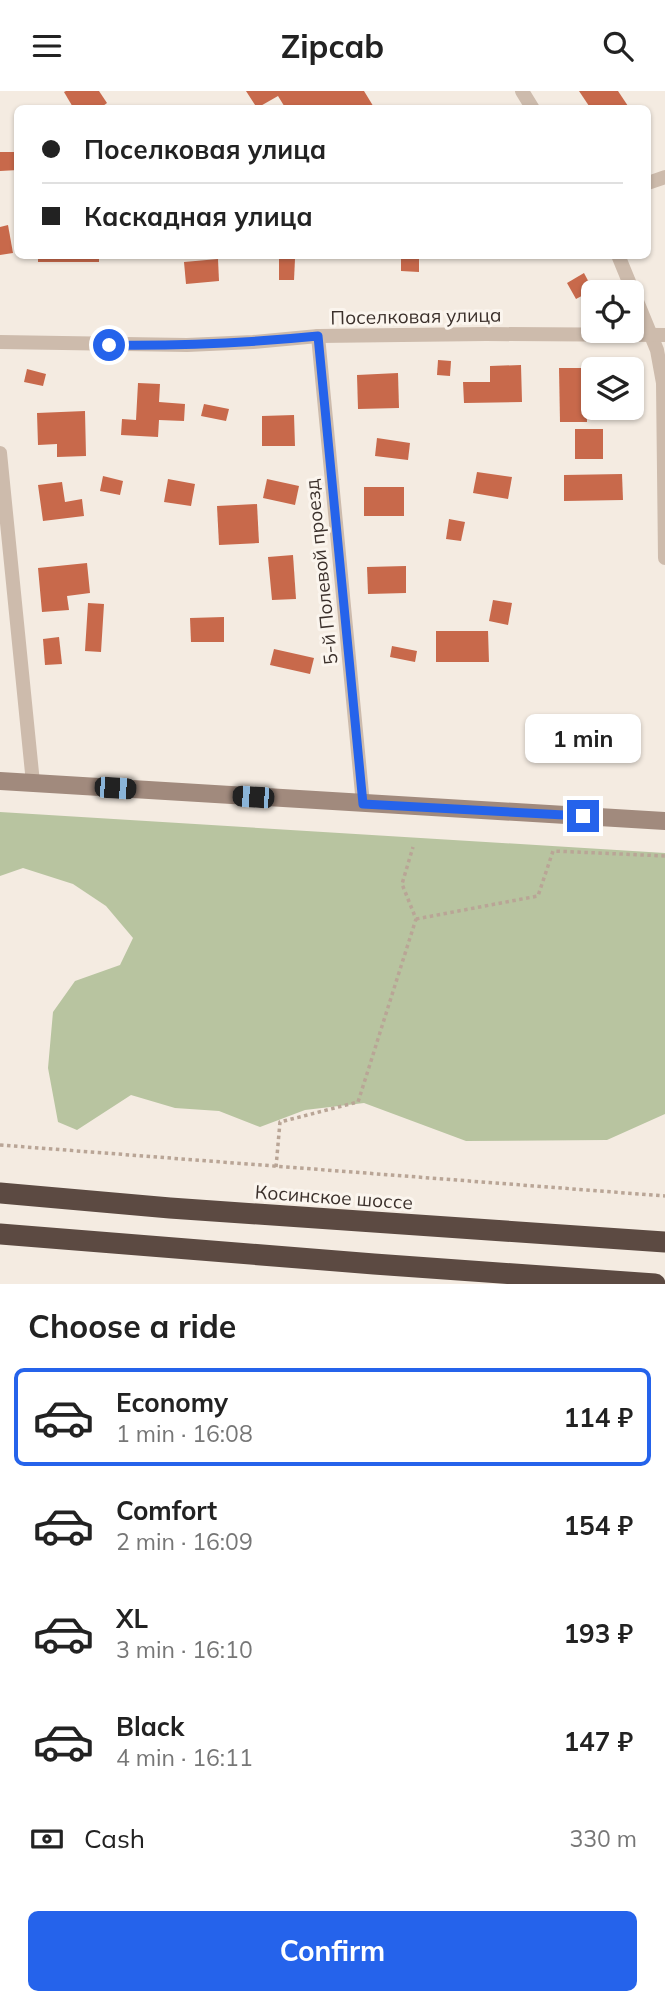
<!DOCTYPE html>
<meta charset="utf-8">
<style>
body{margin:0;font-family:Mulish,sans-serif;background:#f6f6f6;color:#222;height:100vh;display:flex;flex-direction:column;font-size:26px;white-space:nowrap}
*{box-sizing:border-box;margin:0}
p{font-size:23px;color:#767676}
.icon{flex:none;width:38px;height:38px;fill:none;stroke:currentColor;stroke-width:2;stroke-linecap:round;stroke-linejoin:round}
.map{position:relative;height:1193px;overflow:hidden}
.sheet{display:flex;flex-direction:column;background:#fff;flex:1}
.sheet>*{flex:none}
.top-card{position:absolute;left:14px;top:14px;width:637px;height:154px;border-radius:10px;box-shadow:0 2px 5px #0004;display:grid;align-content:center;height:154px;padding:0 28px;background:#fff}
.fabs{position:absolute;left:581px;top:189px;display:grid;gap:14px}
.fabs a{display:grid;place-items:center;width:63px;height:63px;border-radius:10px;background:#fff;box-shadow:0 2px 5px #0004;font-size:35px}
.end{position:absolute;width:32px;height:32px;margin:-16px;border:9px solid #2563eb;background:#fff;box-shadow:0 0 0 4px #fff}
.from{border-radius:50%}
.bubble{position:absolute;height:49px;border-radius:10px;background:#fff;box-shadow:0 2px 5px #0004;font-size:23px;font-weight:700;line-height:49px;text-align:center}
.car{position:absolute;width:21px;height:42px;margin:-21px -10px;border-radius:9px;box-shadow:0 0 5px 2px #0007;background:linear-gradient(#222 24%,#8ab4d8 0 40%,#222 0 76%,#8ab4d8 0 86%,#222 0)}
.top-card b{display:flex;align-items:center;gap:24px;height:66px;font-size:26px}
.top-card b+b{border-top:2px solid #e0e0e0}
.top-card i{width:18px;height:18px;background:#222}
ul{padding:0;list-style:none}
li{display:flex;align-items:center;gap:21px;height:98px;margin:0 14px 10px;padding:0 14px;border:4px solid transparent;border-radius:10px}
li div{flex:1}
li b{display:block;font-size:26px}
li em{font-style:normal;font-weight:700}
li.active{border-color:#2563eb}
li>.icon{width:63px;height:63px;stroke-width:1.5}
h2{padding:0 28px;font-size:32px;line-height:84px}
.pay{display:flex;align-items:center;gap:18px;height:77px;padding:0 28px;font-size:26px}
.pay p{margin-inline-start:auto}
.button{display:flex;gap:14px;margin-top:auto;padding:14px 28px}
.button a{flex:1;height:80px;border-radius:10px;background:#2563eb;color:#fff;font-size:28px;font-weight:700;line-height:80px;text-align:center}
header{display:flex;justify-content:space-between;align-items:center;height:91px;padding:0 28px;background:#fff;font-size:32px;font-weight:700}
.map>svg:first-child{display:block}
.green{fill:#b8c4a0}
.building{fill:#c8694b}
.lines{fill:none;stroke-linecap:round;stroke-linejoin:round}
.path{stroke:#b9a596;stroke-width:3.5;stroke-dasharray:3.5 3.5;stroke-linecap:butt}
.street{stroke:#cdbbac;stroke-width:14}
.secondary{stroke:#a18a7d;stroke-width:18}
.highway{stroke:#5c4a42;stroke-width:21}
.route{stroke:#2563eb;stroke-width:9}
.labels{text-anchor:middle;stroke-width:6;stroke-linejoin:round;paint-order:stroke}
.street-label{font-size:19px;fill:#3b302b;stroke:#fbf5ee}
</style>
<header><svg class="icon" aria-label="menu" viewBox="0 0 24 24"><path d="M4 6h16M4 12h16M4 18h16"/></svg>Zipcab<svg class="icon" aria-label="search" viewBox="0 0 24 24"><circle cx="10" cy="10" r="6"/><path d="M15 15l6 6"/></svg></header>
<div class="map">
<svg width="665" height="1193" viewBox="0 0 665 1193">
<rect width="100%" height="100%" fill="#f4ebe1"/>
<path class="green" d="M0 721 665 762V1023L607 1049 466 1050 364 1012 305 1019 260 1036 219 1020 175 1017 131 1004 77 1039 58 1031 48 977 53 921 75 890 120 874 133 847 106 815 73 793 23 777 0 785Z"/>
<g class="building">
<path d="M66 0H99L107 12 99 18H74L64 1Z"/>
<path d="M246 0H364L375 18H286L278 5 257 17Z"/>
<path d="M579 0H618L630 18H591Z"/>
<path d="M0 61H18V79L0 80Z"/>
<path d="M8 134 13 162 0 164V136Z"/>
<rect x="38" y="164" width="61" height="7"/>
<path d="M401 164H419V181L401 180Z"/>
<path d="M218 168 219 190 186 193 184 171Z"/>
<path d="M279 168H295L294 189H279Z"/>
<path d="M584 182 593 199 576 208 567 192Z"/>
<path d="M438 269 451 270 450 285 437 284Z"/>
<path d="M521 274 522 311 464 312 463 291H490V275Z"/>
<path d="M559 277H586L587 331H560Z"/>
<path d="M27 278 46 283 43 295 24 291Z"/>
<path d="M398 282 399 317 358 318 357 284Z"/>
<path d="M138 292 160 293 159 311 185 313 184 330 159 329 158 346 121 344 122 328 136 329Z"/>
<path d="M204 313 229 318 226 330 201 325Z"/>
<path d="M85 320 86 365 57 366V353L38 354 37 322Z"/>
<path d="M294 324 295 355H262V325Z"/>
<rect x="575" y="338" width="28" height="30"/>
<path d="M377 347 410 352 408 369 375 365Z"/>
<path d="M477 381 512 386 508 408 473 402Z"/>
<path d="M622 383 623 409 564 410V384Z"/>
<path d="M103 385 123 390 120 404 100 400Z"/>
<path d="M168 388 195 393 191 415 164 411Z"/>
<path d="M267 388 299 395 295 414 263 407Z"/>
<path d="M62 391 65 411 82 408 84 425 43 430 38 394Z"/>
<rect x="364" y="396" width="40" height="29"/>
<path d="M257 413 259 452 219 454 217 415Z"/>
<path d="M449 428 465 431 461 450 446 448Z"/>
<path d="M293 464 296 508 272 509 268 466Z"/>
<path d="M87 472 90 502 67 505 69 519 42 521 38 477Z"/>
<path d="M406 475V502L368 503 367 476Z"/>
<path d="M493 509 512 512 508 534 489 530Z"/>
<path d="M88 512 104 513 101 561 85 560Z"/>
<path d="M224 526V551H191L190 527Z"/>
<path d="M436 540H488L489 571H436Z"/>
<path d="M59 546 62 573 45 574 43 548Z"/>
<path d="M392 555 417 560 415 571 390 566Z"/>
<path d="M274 558 314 567 310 583 270 574Z"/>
</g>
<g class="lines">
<g class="path">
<path d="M416 828 538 805 553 760 665 765"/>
<path d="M0 1054 665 1105"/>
<path d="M276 1076 280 1031 358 1011 416 828 402 793 413 756"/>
</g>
<g class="street">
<path d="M522 0 533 18"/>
<path d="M648 92 665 86"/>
<path d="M618 164 657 259 663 292 665 467"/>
<path d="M318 245 363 713"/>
<path d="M0 251 187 254 253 251 318 245 486 243 665 244"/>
<path d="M0 362 33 692"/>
</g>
<path class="secondary" d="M0 690 665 730"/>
<g class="highway">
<path d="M0 1102 170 1117 665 1151"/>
<path d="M0 1143 374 1173 655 1193"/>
</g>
</g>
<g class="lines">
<path class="route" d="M109 254C179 255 248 252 318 245L363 713 583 725"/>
</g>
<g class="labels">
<g class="street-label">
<text transform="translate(416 225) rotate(-1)" y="7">Поселковая улица</text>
<text transform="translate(321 481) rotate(-96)" y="7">5-й Полевой проезд</text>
<text transform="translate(334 1106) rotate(4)" y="7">Косинское шоссе</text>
</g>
</g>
</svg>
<div class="fabs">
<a><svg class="icon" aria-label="locate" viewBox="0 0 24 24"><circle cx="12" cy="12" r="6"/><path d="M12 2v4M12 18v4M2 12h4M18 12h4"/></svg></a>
<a><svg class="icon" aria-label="layers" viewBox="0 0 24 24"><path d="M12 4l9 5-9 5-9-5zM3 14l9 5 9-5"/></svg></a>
</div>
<i class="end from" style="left:109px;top:254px"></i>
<i class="end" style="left:583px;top:725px"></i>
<div class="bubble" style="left:525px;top:623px;width:116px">1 min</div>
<i class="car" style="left:115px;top:697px;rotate:94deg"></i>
<i class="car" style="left:253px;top:706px;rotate:274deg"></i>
<div class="top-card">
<b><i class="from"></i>Поселковая улица</b>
<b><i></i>Каскадная улица</b>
</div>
</div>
<section class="sheet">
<h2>Choose a ride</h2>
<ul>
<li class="active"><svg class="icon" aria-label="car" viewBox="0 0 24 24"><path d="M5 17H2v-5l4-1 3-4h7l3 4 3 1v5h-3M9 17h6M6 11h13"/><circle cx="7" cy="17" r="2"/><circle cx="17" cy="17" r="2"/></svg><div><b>Economy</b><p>1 min · 16:08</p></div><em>114 ₽</em></li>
<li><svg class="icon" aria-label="car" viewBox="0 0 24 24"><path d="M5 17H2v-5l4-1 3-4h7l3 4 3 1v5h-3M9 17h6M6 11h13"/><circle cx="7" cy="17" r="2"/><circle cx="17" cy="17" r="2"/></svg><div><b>Comfort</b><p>2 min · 16:09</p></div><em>154 ₽</em></li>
<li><svg class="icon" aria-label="car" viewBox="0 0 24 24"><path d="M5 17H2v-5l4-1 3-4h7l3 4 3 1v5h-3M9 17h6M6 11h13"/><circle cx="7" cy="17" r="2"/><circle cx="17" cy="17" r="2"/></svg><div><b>XL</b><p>3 min · 16:10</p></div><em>193 ₽</em></li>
<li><svg class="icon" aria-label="car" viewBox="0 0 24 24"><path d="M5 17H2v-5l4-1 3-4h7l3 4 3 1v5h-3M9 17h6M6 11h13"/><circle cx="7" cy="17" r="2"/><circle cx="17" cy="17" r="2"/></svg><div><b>Black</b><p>4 min · 16:11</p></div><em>147 ₽</em></li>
</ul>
<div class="pay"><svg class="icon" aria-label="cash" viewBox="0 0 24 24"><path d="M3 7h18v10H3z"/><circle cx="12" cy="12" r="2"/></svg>Cash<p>330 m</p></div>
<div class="button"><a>Confirm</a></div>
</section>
